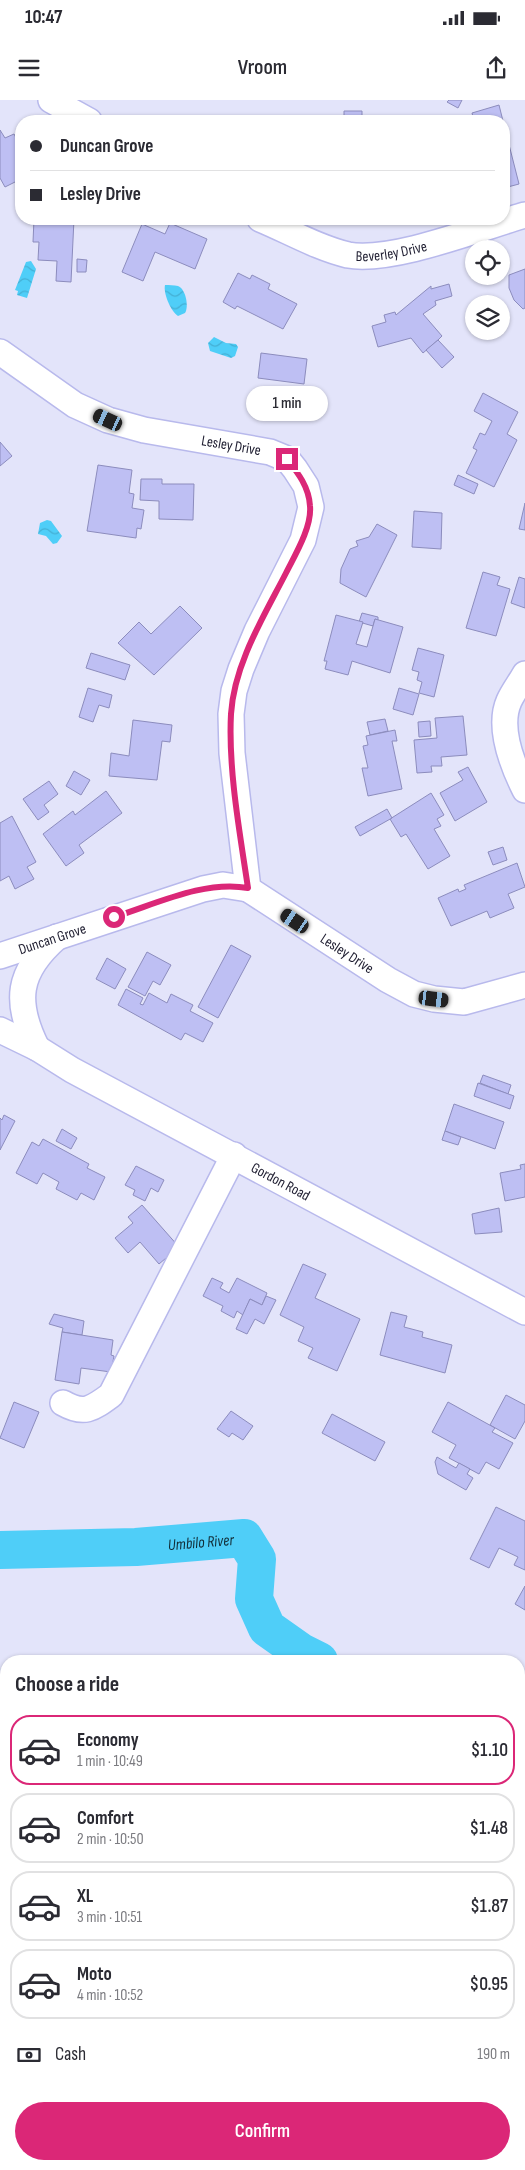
<!DOCTYPE html>
<meta charset="utf-8">
<style>
body{margin:0;font-family:"Sofia Sans Condensed",sans-serif;background:#f2f2f3;color:#2b2b33;height:100vh;display:flex;flex-direction:column;font-size:19px;white-space:nowrap}
*{box-sizing:border-box;margin:0}
p{font-size:16px;color:#7c7c81}
.icon{flex:none;width:28px;height:28px;fill:none;stroke:currentColor;stroke-width:2;stroke-linecap:round;stroke-linejoin:round}
.map{position:relative;flex:1;overflow:hidden}
.details{position:absolute;left:0px;top:1555px;width:525px;height:515px;display:flex;flex-direction:column;background:#fff;border-radius:20px 20px 0 0;box-shadow:0 1px 4px #0004}
.details>*{flex:none}
.hud{position:absolute;left:15px;top:15px;width:495px;height:110px;border-radius:20px;box-shadow:0 1px 4px #0004;display:grid;align-content:center;height:110px;padding:0 15px;background:#fff}
.buttons{position:absolute;left:465px;top:140px;display:grid;gap:10px}
.buttons a{display:grid;place-items:center;width:45px;height:45px;border-radius:50%;background:#fff;box-shadow:0 1px 4px #0004;font-size:25px}
.end{position:absolute;width:22px;height:22px;margin:-11px;border:6px solid #db2777;background:#fff;box-shadow:0 0 0 2px #fff}
.from{border-radius:50%}
.bubble{position:absolute;height:35px;border-radius:18px;background:#fff;box-shadow:0 1px 4px #0004;font-size:16px;font-weight:600;line-height:35px;text-align:center}
.car{position:absolute;width:15px;height:30px;margin:-15px -8px;border-radius:6px;box-shadow:0 0 4px 1px #0007;background:linear-gradient(#222 24%,#8ab4d8 0 40%,#222 0 76%,#8ab4d8 0 86%,#222 0)}
.hud b{display:flex;align-items:center;gap:18px;height:48px;font-size:19px}
.hud b+b{border-top:1px solid #e1e1e2}
.hud i{width:12px;height:12px;background:#2b2b33}
ul{padding:0;list-style:none}
li{display:flex;align-items:center;gap:15px;height:70px;margin:0 10px 8px;padding:0 5px;border:2px solid #e1e1e2;border-radius:20px}
li div{flex:1}
li b{display:block;font-size:19px}
li em{font-style:normal;font-weight:600}
li.on{border-color:#db2777}
li>.icon{width:45px;height:45px;stroke-width:1.5}
h2{padding:0 15px;font-size:22px;line-height:60px}
.pay{display:flex;align-items:center;gap:12px;height:55px;padding:0 15px;font-size:19px}
.pay p{margin-inline-start:auto}
.action{display:flex;gap:10px;margin-top:auto;padding:10px 15px}
.action a{flex:1;height:58px;border-radius:30px;background:#db2777;color:#fff;font-size:20px;font-weight:600;line-height:58px;text-align:center}
.status{display:flex;justify-content:space-between;align-items:center;height:35px;padding:0 25px;background:#fff;direction:ltr}
.status svg{height:14px;fill:currentColor}
header{display:flex;justify-content:space-between;align-items:center;height:65px;padding:0 15px;background:#fff;font-size:22px;font-weight:600}
.map>svg:first-child{display:block}
.water{fill:url(#water-waves)}
.lines{fill:none;stroke-linecap:round;stroke-linejoin:round}
.river{stroke:#4fcef8;stroke-width:38}
.building{fill:#bebff3;stroke:#8c8cbd}
.minor-casing{stroke:#b8b9ec;stroke-width:28}
.minor{stroke:#fff;stroke-width:25}
.route{stroke:#db2777;stroke-width:6}
.labels{text-anchor:middle;stroke-width:4;stroke-linejoin:round;paint-order:stroke}
.street-label{font-size:15px;fill:#1e1d30;stroke:#fff}
.water-label{font-size:16px;font-style:italic;fill:#122d37;stroke:#fff}
</style>
<div class="status"><b>10:47</b><svg viewBox="0 0 49 12"><path d="M0 12V9h3v3zM5 12V6h3v6zM10 12V3h3v9zM15 12V0h3v12zM26 1h20v11H26zM47 4h2v5h-2z"/></svg></div>
<header><svg class="icon" aria-label="menu" viewBox="0 0 24 24"><path d="M4 6h16M4 12h16M4 18h16"/></svg>Vroom<svg class="icon" aria-label="share" viewBox="0 0 24 24"><path d="M12 15V3M7 8l5-5 5 5M5 13v7h14v-7"/></svg></header>
<div class="map">
<svg width="525" height="2070" viewBox="0 0 525 2070">
<defs>
<pattern id="water-waves" width="16" height="10" patternUnits="userSpaceOnUse" patternTransform="scale(1.25)"><rect width="16" height="10" fill="#4fcef8"/><path d="M0 5q4-4 8 0t8 0" fill="none" stroke="#44b0d5"/></pattern>
</defs>
<rect width="100%" height="100%" fill="#e3e4fa"/>
<g class="water">
<path d="M31 161 36 169 27 198 17 195 18 191 15 190 26 162Z"/>
<path d="M165 185C169 185 174 185 178 186 186 189 189 207 185 213L178 216C171 212 163 193 165 185Z"/>
<path d="M214 237 226 243 236 244 238 247 235 256 231 258 210 251 208 243Z"/>
<path d="M47 420 51 421 62 436 57 443 53 444 46 436 38 434 40 423Z"/>
</g>
<g class="lines">
<g class="river">
<path id="s1" d="M0 1450 136 1447 244 1438 257 1459 254 1499 267 1528 301 1552 319 1561"/>
<path d="M519 1670 525 1674"/>
</g>
</g>
<g class="building">
<path d="M449 0H462L458 8 447 2Z"/>
<path d="M499 5 503 21H474L472 13Z"/>
<path d="M344 11H362V21H382H308V19L344 20Z"/>
<path d="M504 25 519 84 504 88Z"/>
<path d="M0 30 5 38 14 34 21 47V79L5 87 0 78Z"/>
<path d="M34 119H74L71 182 56 181 57 161 38 160 39 142H33Z"/>
<path d="M170 123 207 139 195 169 155 152 143 181 122 172 142 124 165 134Z"/>
<path d="M77 159 87 160 86 172H77Z"/>
<path d="M525 169V208L523 209 514 200 509 188V175Z"/>
<path d="M238 173 250 179 252 175 270 184 268 189 297 204 283 229 237 206 235 209 223 202Z"/>
<path d="M449 184 452 196 435 201 436 205 423 214 442 236 438 240 423 253 411 238 378 247 372 226 386 222 384 215 395 212 396 215 431 186V189Z"/>
<path d="M438 240 454 257 442 268 426 250Z"/>
<path d="M261 253 307 259 304 284 258 278Z"/>
<path d="M483 293 518 312 507 334 517 340 494 387 466 373 477 350 473 348 480 333 485 335 492 321 474 311Z"/>
<rect x="284" y="299" width="23" height="20"/>
<path d="M0 342 12 356 0 366Z"/>
<path d="M98 365 132 370 129 393 134 394 132 408 144 410 141 429 137 428 136 438 87 431Z"/>
<path d="M458 375 478 384 474 394 454 385Z"/>
<path d="M141 379H162V384H194L193 420 159 419V401L140 400Z"/>
<path d="M525 403V430L519 429Z"/>
<path d="M414 411 442 413 441 449 412 447Z"/>
<path d="M377 424 397 435 366 497 340 483 341 469 350 449 358 446 356 441 369 437Z"/>
<path d="M483 472 500 477 497 485 510 489 496 536 466 528Z"/>
<path d="M519 477 525 479V508L511 503Z"/>
<path d="M180 506 202 528 154 575 118 543 139 522 151 534Z"/>
<path d="M362 513 378 517V520L375 519 373 526 359 522Z"/>
<path d="M336 515 363 522 356 544 367 547 375 519 403 527 390 573 352 561 348 575 325 569 327 561H324Z"/>
<path d="M418 548 444 555 434 597 419 593 422 582 417 580 419 572 412 570Z"/>
<path d="M91 553 130 565 125 580 86 568Z"/>
<path d="M88 588 112 595 109 608 99 605 93 622 79 617Z"/>
<path d="M399 588 419 594 413 615 393 609Z"/>
<path d="M463 616 467 655 441 657 442 666H431L432 672 417 673 414 640 437 638 435 618Z"/>
<path d="M385 619 388 631 370 635 367 622Z"/>
<path d="M133 620 172 625 170 642 162 641 157 680 109 676 111 653 129 656Z"/>
<path d="M430 621 431 636 419 637 418 622Z"/>
<path d="M395 630 397 641H392L402 689 368 696 362 668H368L363 646 368 645 366 636Z"/>
<path d="M468 667 487 702 455 721 440 693 463 680 458 672Z"/>
<path d="M74 671 90 680 81 695 66 686Z"/>
<path d="M49 681 58 694 44 705 49 712 38 720 23 699Z"/>
<path d="M106 691 122 713 79 745 84 753 66 766 43 734 73 711 75 715Z"/>
<path d="M431 693 444 715 437 719 441 726 434 729 450 756 428 769 406 734 401 737 390 719Z"/>
<path d="M387 709 392 718 360 736 355 727Z"/>
<path d="M12 716 36 762 27 767 34 779 15 789 9 776 0 781V723Z"/>
<path d="M503 747 507 760 493 765 488 752Z"/>
<path d="M517 763 525 787 508 794 514 808 490 818 487 811 451 826 438 798 458 789 459 792 466 789 464 785Z"/>
<path d="M231 845 251 856 218 918 198 907Z"/>
<path d="M147 852 171 865 160 885 153 881 145 896 128 887Z"/>
<path d="M107 858 126 869 115 889 96 879Z"/>
<path d="M126 889 143 898 140 904 143 905 149 893 167 903 171 894 193 905 190 911 213 923 203 942 185 933 181 940 118 905Z"/>
<path d="M483 975 511 985 508 994 480 983Z"/>
<path d="M478 983 514 996 510 1009 474 996Z"/>
<path d="M454 1004 504 1022 495 1049 445 1031Z"/>
<path d="M4 1015 15 1021 0 1050V1018L2 1020Z"/>
<path d="M62 1029 77 1038 71 1049 56 1041Z"/>
<path d="M445 1031 461 1037 458 1045 442 1040Z"/>
<path d="M43 1039 89 1064 87 1068 105 1077 94 1100 81 1093 77 1100 56 1089 59 1082 43 1073 37 1084 16 1073 32 1042 39 1046Z"/>
<path d="M525 1064V1097L505 1101 500 1073 521 1069 520 1065Z"/>
<path d="M136 1066 164 1080 158 1092 151 1088 145 1101 133 1095 135 1090 125 1085Z"/>
<path d="M142 1105 179 1147 159 1164 140 1142 128 1153 115 1138 133 1123 128 1117Z"/>
<path d="M499 1108 502 1132 475 1134 472 1114Z"/>
<path d="M303 1164 326 1174 315 1198 360 1219 337 1271 308 1258 313 1248 298 1241 304 1227 280 1215Z"/>
<path d="M212 1178 223 1183 220 1188 229 1193 237 1178 267 1193 262 1205 250 1199 243 1215 237 1211 234 1218 221 1211 223 1206 203 1196Z"/>
<path d="M266 1196 276 1200 264 1224 255 1219 247 1234 236 1229 250 1199 262 1205Z"/>
<path d="M391 1212 407 1216 404 1227 423 1232 422 1237 452 1245 445 1273 380 1255Z"/>
<path d="M54 1214 84 1221 82 1235 62 1232 63 1228 49 1224Z"/>
<path d="M62 1232 113 1240 111 1255 114 1256 111 1272 81 1268 79 1284 55 1280Z"/>
<path d="M506 1295 525 1305V1321L515 1339 490 1325Z"/>
<path d="M14 1302 39 1312 24 1348 0 1338Z"/>
<path d="M448 1302 495 1328 492 1332 513 1343 499 1369 486 1362 479 1374 449 1358 456 1345 432 1332Z"/>
<path d="M231 1311 253 1326 243 1340 232 1333 229 1337 217 1329Z"/>
<path d="M332 1314 385 1342 375 1361 322 1333Z"/>
<path d="M437 1357 456 1368 459 1363 470 1369 467 1374 473 1378 466 1390 438 1374 435 1362Z"/>
<path d="M496 1407 525 1421V1470L514 1465 518 1457 499 1448 489 1468 470 1459Z"/>
<path d="M525 1486V1510L515 1504Z"/>
<path d="M0 1720 6 1722V1775L3 1784 0 1783Z"/>
<path d="M524 2027 525 2050H519V2028Z"/>
<path d="M198 2064H263V2070H197Z"/>
<path d="M325 2064H360L337 2070H327Z"/>
<path d="M387 2064H421V2070H386Z"/>
<path d="M450 2064H492L451 2070Z"/>
</g>
<g class="lines">
<g class="minor-casing">
<g id="minor">
<path d="M51 0 89 21"/>
<path id="s2" d="M260 119C289 131 318 148 348 155 392 163 480 128 525 115"/>
<path id="s3" d="M0 252 75 305 108 320 144 330 270 352 287 359 295 369 306 386 311 407 303 440 257 531 241 569 234 591 231 614 232 653 248 789 388 880 414 894 434 899 464 902 525 885"/>
<path d="M525 574C520 583 513 592 509 601 497 628 513 666 525 690"/>
<path id="s4" d="M0 856 203 789 223 785 248 789"/>
<path id="s5" d="M0 930 37 948 72 970 525 1212"/>
<path d="M37 948C14 902 17 872 57 837"/>
<path d="M63 1303C84 1315 92 1309 111 1295L234 1055"/>
<path d="M0 1841 6 1843"/>
<path d="M519 1982 525 1984"/>
</g>
</g>
<use href="#minor" class="minor"/>
</g>
<g class="lines">
<path class="route" d="M114 817C156 804 204 780 248 788 240 734 228 669 231 614 234 564 264 516 286 473 295 455 312 427 310 406 309 387 298 373 287 359"/>
</g>
<g class="labels">
<g class="street-label">
<text dy="5" stroke="none"><textPath href="#s2" startOffset="139">Beverley Drive</textPath></text>
<text dy="5" stroke="none"><textPath href="#s3" startOffset="254">Lesley Drive</textPath></text>
<text dy="5" stroke="none"><textPath href="#s4" startOffset="55">Duncan Grove</textPath></text>
<text dy="5" stroke="none"><textPath href="#s3" startOffset="884">Lesley Drive</textPath></text>
<text dy="5" stroke="none"><textPath href="#s5" startOffset="319">Gordon Road</textPath></text>
</g>
<g class="water-label">
<text dy="6" stroke="none"><textPath href="#s1" startOffset="201">Umbilo River</textPath></text>
</g>
</g>
</svg>
<div class="buttons">
<a><svg class="icon" aria-label="locate" viewBox="0 0 24 24"><circle cx="12" cy="12" r="6"/><path d="M12 2v4M12 18v4M2 12h4M18 12h4"/></svg></a>
<a><svg class="icon" aria-label="layers" viewBox="0 0 24 24"><path d="M12 4l9 5-9 5-9-5zM3 14l9 5 9-5"/></svg></a>
</div>
<i class="end from" style="left:114px;top:817px"></i>
<i class="end" style="left:287px;top:359px"></i>
<div class="bubble" style="left:246px;top:286px;width:82px">1 min</div>
<i class="car" style="left:108px;top:320px;rotate:295deg"></i>
<i class="car" style="left:295px;top:821px;rotate:304deg"></i>
<i class="car" style="left:434px;top:899px;rotate:97deg"></i>
<div class="hud">
<b><i class="from"></i>Duncan Grove</b>
<b><i></i>Lesley Drive</b>
</div>
<section class="details">
<h2>Choose a ride</h2>
<ul>
<li class="on"><svg class="icon" aria-label="car" viewBox="0 0 24 24"><path d="M5 17H2v-5l4-1 3-4h7l3 4 3 1v5h-3M9 17h6M6 11h13"/><circle cx="7" cy="17" r="2"/><circle cx="17" cy="17" r="2"/></svg><div><b>Economy</b><p>1 min · 10:49</p></div><em>$1.10</em></li>
<li><svg class="icon" aria-label="car" viewBox="0 0 24 24"><path d="M5 17H2v-5l4-1 3-4h7l3 4 3 1v5h-3M9 17h6M6 11h13"/><circle cx="7" cy="17" r="2"/><circle cx="17" cy="17" r="2"/></svg><div><b>Comfort</b><p>2 min · 10:50</p></div><em>$1.48</em></li>
<li><svg class="icon" aria-label="car" viewBox="0 0 24 24"><path d="M5 17H2v-5l4-1 3-4h7l3 4 3 1v5h-3M9 17h6M6 11h13"/><circle cx="7" cy="17" r="2"/><circle cx="17" cy="17" r="2"/></svg><div><b>XL</b><p>3 min · 10:51</p></div><em>$1.87</em></li>
<li><svg class="icon" aria-label="car" viewBox="0 0 24 24"><path d="M5 17H2v-5l4-1 3-4h7l3 4 3 1v5h-3M9 17h6M6 11h13"/><circle cx="7" cy="17" r="2"/><circle cx="17" cy="17" r="2"/></svg><div><b>Moto</b><p>4 min · 10:52</p></div><em>$0.95</em></li>
</ul>
<div class="pay"><svg class="icon" aria-label="cash" viewBox="0 0 24 24"><path d="M3 7h18v10H3z"/><circle cx="12" cy="12" r="2"/></svg>Cash<p>190 m</p></div>
<div class="action"><a>Confirm</a></div>
</section>
</div>
